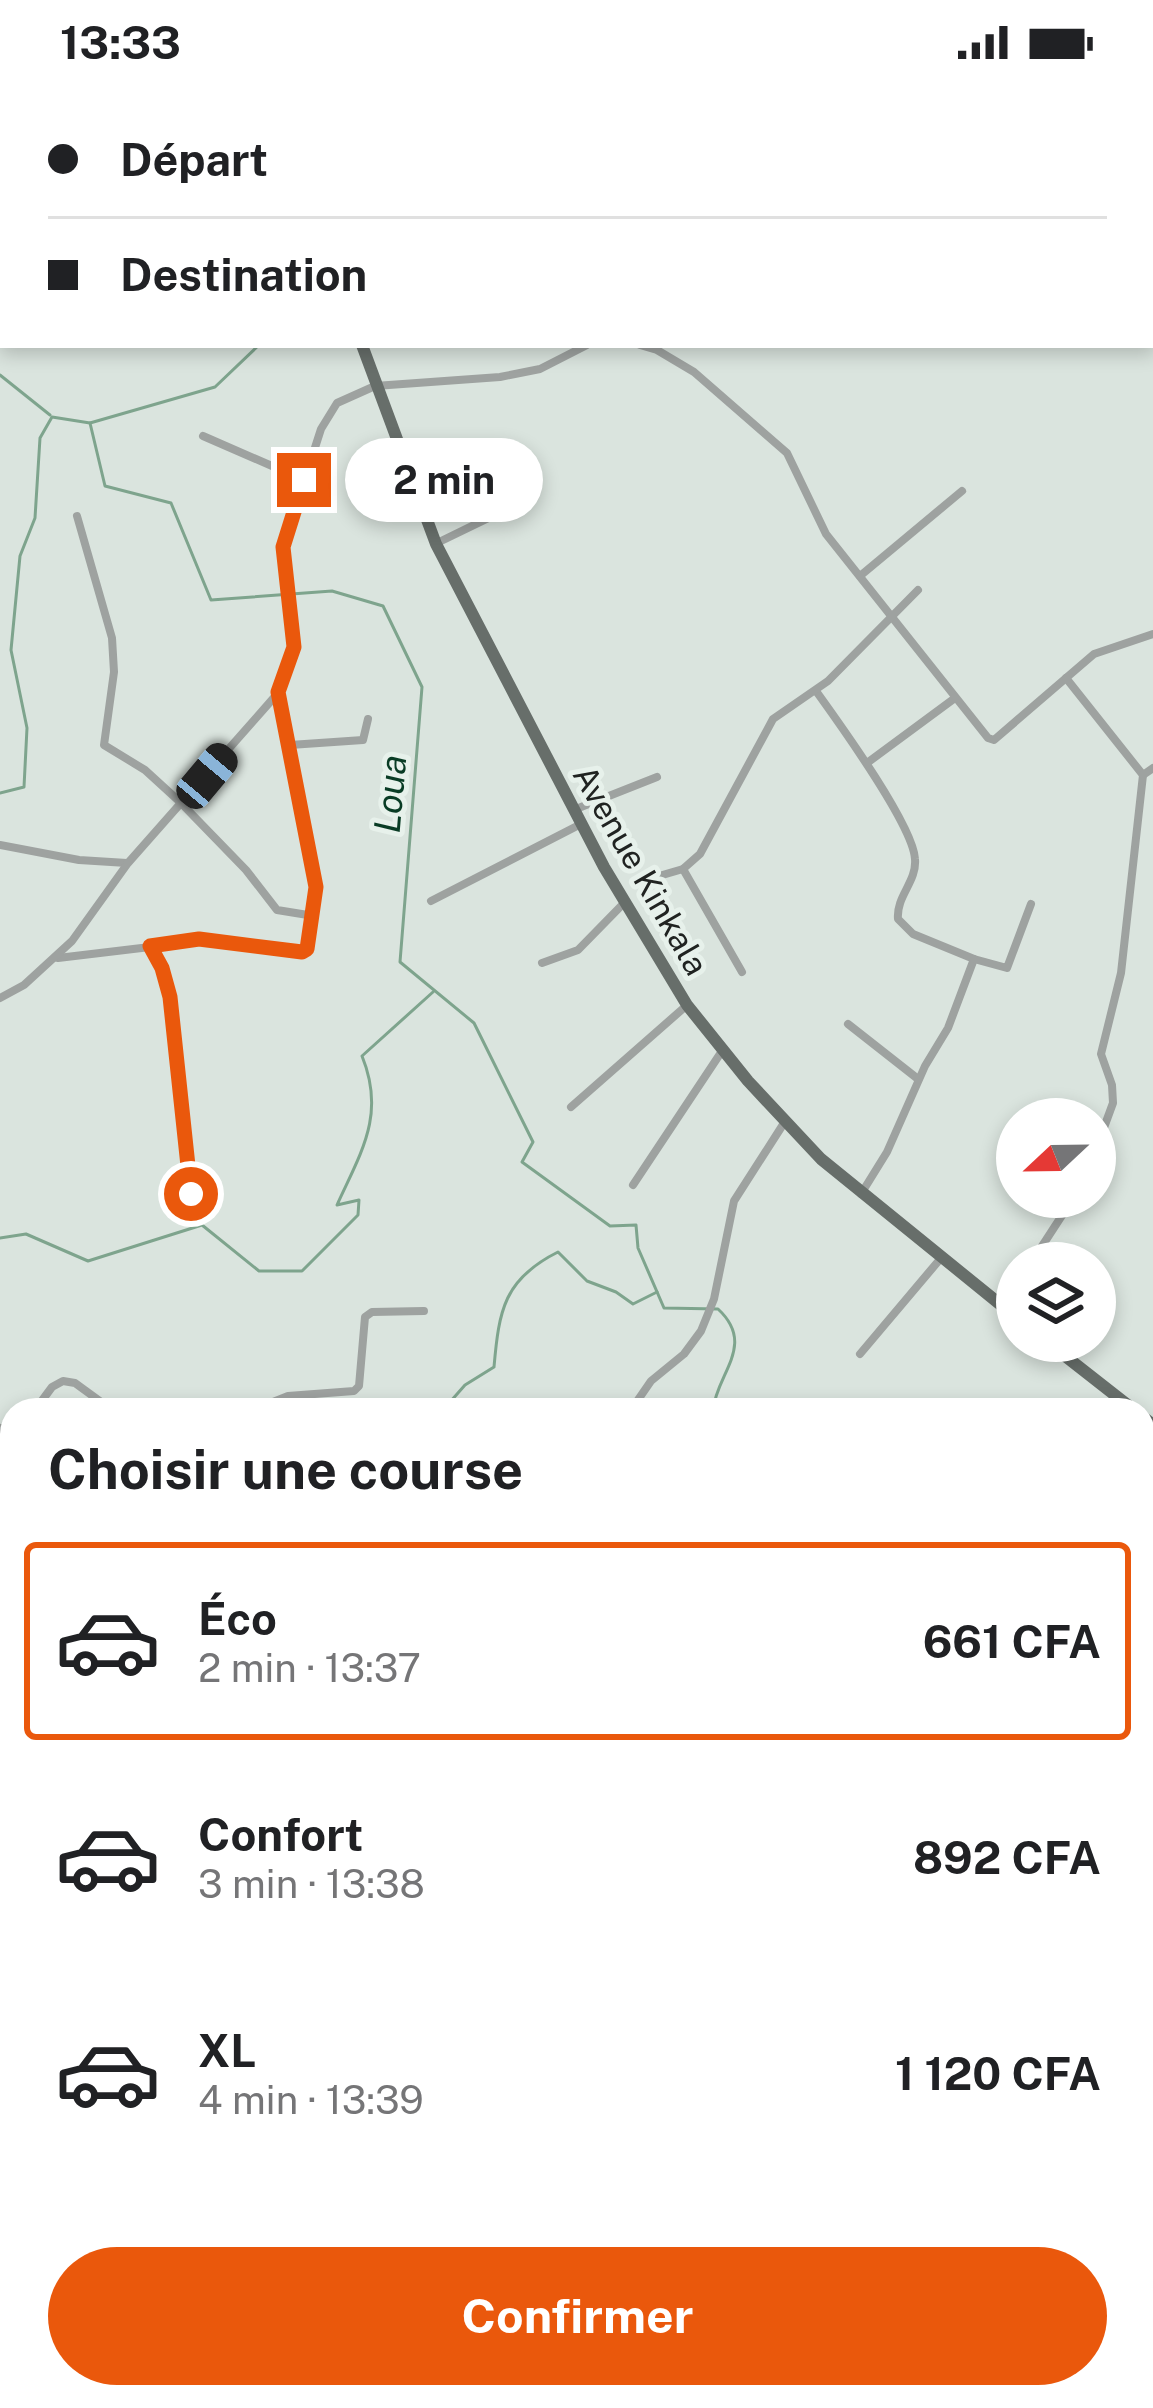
<!DOCTYPE html>
<html lang="fr">
<meta charset="utf-8">
<style>
body{margin:0;font-family:"Public Sans",sans-serif;background:#f6f6f6;color:#202124;height:100vh;display:flex;flex-direction:column;font-size:45px;white-space:nowrap}
*{box-sizing:border-box;margin:0}
p{font-size:39px;color:#757577}
.icon{flex:none;width:66px;height:66px;fill:none;stroke:currentColor;stroke-width:2;stroke-linecap:round;stroke-linejoin:round}
.map{position:relative;flex:1;overflow:hidden}
.drawer{position:absolute;left:0px;top:1314px;width:1155px;height:1011px;display:flex;flex-direction:column;background:#fff;border-radius:36px 36px 0 0;box-shadow:0 6px 18px #0003}
.drawer>*{flex:none}
.top-card{position:absolute;left:0px;top:0px;width:1155px;height:264px;box-shadow:0 6px 18px #0003;display:grid;align-content:center;height:264px;padding:0 48px;background:#fff}
.needle{width:78px;rotate:248deg}
.controls{position:absolute;left:996px;top:1014px;display:grid;gap:24px}
.controls a{display:grid;place-items:center;width:120px;height:120px;border-radius:50%;background:#fff;box-shadow:0 6px 18px #0003;font-size:60px}
.end{position:absolute;width:54px;height:54px;margin:-27px;border:15px solid #ea580c;background:#fff;box-shadow:0 0 0 6px #fff}
.from{border-radius:50%}
.bubble{position:absolute;height:84px;border-radius:42px;background:#fff;box-shadow:0 6px 18px #0003;font-size:39px;font-weight:700;line-height:84px;text-align:center}
.car{position:absolute;width:36px;height:72px;margin:-36px -18px;border-radius:15px;box-shadow:0 0 9px 3px #0007;background:linear-gradient(#222 24%,#8ab4d8 0 40%,#222 0 76%,#8ab4d8 0 86%,#222 0)}
.top-card b{display:flex;align-items:center;gap:42px;height:114px;font-size:45px}
.top-card b+b{border-top:3px solid #e0e0e0}
.top-card i{width:30px;height:30px;background:#202124}
ul{padding:0;list-style:none}
li{display:flex;align-items:center;gap:36px;height:198px;margin:0 24px 18px;padding:0 24px;border:6px solid transparent;border-radius:12px}
li div{flex:1}
li b{display:block;font-size:45px}
li em{font-style:normal;font-weight:700}
li.on{border-color:#ea580c}
li>.icon{width:108px;height:108px;stroke-width:1.5}
h2{padding:0 48px;font-size:54px;line-height:144px}
.primary-button{display:flex;gap:24px;margin-top:auto;padding:24px 48px}
.primary-button a{flex:1;height:138px;border-radius:72px;background:#ea580c;color:#fff;font-size:48px;font-weight:700;line-height:138px;text-align:center}
.status{display:flex;justify-content:space-between;align-items:center;height:84px;padding:0 60px;background:#fff;direction:ltr}
.status svg{height:33px;fill:currentColor}
.map>svg:first-child{display:block}
.lines{fill:none;stroke-linecap:round;stroke-linejoin:round}
.stream{stroke:#7ea48d;stroke-width:3}
.minor{stroke:#9ea2a0;stroke-width:8}
.primary{stroke:#676e6a;stroke-width:12}
.route{stroke:#ea580c;stroke-width:15}
.labels{text-anchor:middle;stroke-width:10;stroke-linejoin:round;paint-order:stroke}
.street-label{font-size:33px;fill:#202321;stroke:#e7f1eb}
.water-label{font-size:36px;font-style:italic;fill:#093c25;stroke:#e7f1eb}
</style>
<div class="status"><b>13:33</b><svg viewBox="0 0 49 12"><path d="M0 12V9h3v3zM5 12V6h3v6zM10 12V3h3v9zM15 12V0h3v12zM26 1h20v11H26zM47 4h2v5h-2z"/></svg></div>
<div class="map">
<svg width="1153" height="2324" viewBox="0 0 1153 2324">
<rect width="100%" height="100%" fill="#dae4de"/>
<g class="lines">
<g class="stream">
<path d="M415 0 416 3"/>
<path d="M259 261 215 303 90 339 105 402 171 419 211 516 332 507 383 522 422 603 400 878 474 939 533 1058 522 1078 610 1142 636 1141 638 1164 664 1224 718 1225C757 1261 716 1290 713 1326"/>
<path d="M0 291 50 331"/>
<path d="M0 709 24 703 27 644 11 566 20 472 35 434 40 354 52 333 90 339"/>
<path d="M0 1154 26 1150 88 1177 202 1141 259 1187H302L358 1131 359 1116 337 1121C361 1068 386 1031 362 972L433 908"/>
<path d="M443 1326 465 1301 494 1283C499 1226 504 1195 558 1168L587 1197 616 1208 633 1220 657 1208"/>
<path d="M0 1636 12 1631"/>
<path d="M1143 2162 1153 2146"/>
<path d="M1143 2246 1153 2230"/>
<path d="M1143 2271 1153 2280"/>
</g>
<g class="minor">
<path d="M74 0V3"/>
<path d="M143 0 144 3"/>
<path d="M13 3 22 0"/>
<path d="M629 3V0"/>
<path d="M0 11 3 8"/>
<path d="M0 69 3 70"/>
<path d="M0 172 3 167"/>
<path d="M640 261 657 266 694 288 787 369 826 450 988 654 994 656 1094 570 1153 550"/>
<path d="M203 352 304 396"/>
<path d="M77 432 112 554 114 588 104 661 145 686 180 718 246 786 277 826 314 832"/>
<path d="M437 459 515 421 529 403"/>
<path d="M860 492 962 407"/>
<path d="M1066 594 1143 691 1121 889 1101 970 1112 1001 1113 1019 1095 1068"/>
<path d="M816 607C839 639 913 741 915 775 917 798 896 812 898 835L913 850 974 875 948 944 925 982 887 1068 861 1110"/>
<path d="M290 661 363 656 368 635"/>
<path d="M867 679 955 614"/>
<path d="M1143 691 1153 684"/>
<path d="M576 725 657 693"/>
<path d="M0 761 79 776 127 779"/>
<path d="M683 785 742 888"/>
<path d="M635 799 683 785 700 770 773 635 828 597 918 506"/>
<path d="M431 817 581 740"/>
<path d="M150 863 198 855 302 868 307 865 316 804 278 610"/>
<path d="M58 874 150 863 162 884 170 913 191 1110"/>
<path d="M974 875 1007 884 1031 820"/>
<path d="M542 879 578 866 624 819"/>
<path d="M0 914 24 901 72 857 128 779 278 609 294 563 283 463 321 345 337 319 375 302 500 293 540 285 587 261"/>
<path d="M848 940 918 995"/>
<path d="M571 1023 686 922"/>
<path d="M633 1101 722 967"/>
<path d="M1031 1179 1074 1113"/>
<path d="M1003 1221 1017 1200"/>
<path d="M860 1270 941 1174"/>
<path d="M35 1326 52 1303 63 1297 75 1299 112 1326"/>
<path d="M253 1326 288 1312 354 1307 359 1302 365 1233 372 1228 424 1227"/>
<path d="M631 1326 651 1297 684 1270 701 1247 714 1215 734 1117 784 1039"/>
<path d="M0 1344 12 1353"/>
<path d="M0 1371 12 1356"/>
<path d="M1143 1425 1153 1416"/>
<path d="M0 1499 12 1487"/>
<path d="M1143 1545 1153 1555"/>
<path d="M0 2232 12 2209"/>
<path d="M710 2313 713 2324"/>
<path d="M511 2324 512 2313"/>
</g>
<g class="primary">
<path d="M273 0 274 3"/>
<path d="M362 261 436 460 604 783 687 921 748 997 821 1075 1017 1234"/>
<path d="M1046 1257 1134 1326"/>
<path d="M1143 1333 1153 1341"/>
</g>
</g>
<g class="lines">
<path class="route" d="M191 1110 170 913 162 884 150 862 199 855 302 868 307 865 316 803 278 608 294 563 283 463 304 396"/>
</g>
<g class="labels">
<g class="street-label">
<text transform="translate(641 786) rotate(60)" y="12">Avenue Kinkala</text>
</g>
<g class="water-label">
<text transform="translate(390 710) rotate(-85)" y="13">Loua</text>
</g>
</g>
</svg>
<div class="controls">
<a><svg class="needle" viewBox="-14 -14 28 28"><path d="M0-13l5 13h-10z" fill="#e53935"/><path d="M0 13l5-13h-10z" fill="#757577"/></svg></a>
<a><svg class="icon" aria-label="layers" viewBox="0 0 24 24"><path d="M12 4l9 5-9 5-9-5zM3 14l9 5 9-5"/></svg></a>
</div>
<i class="end from" style="left:191px;top:1110px"></i>
<i class="end" style="left:304px;top:396px"></i>
<div class="bubble" style="left:345px;top:354px;width:198px">2 min</div>
<i class="car" style="left:207px;top:692px;rotate:40deg"></i>
<div class="top-card">
<b><i class="from"></i>Départ</b>
<b><i></i>Destination</b>
</div>
<section class="drawer">
<h2>Choisir une course</h2>
<ul>
<li class="on"><svg class="icon" aria-label="car" viewBox="0 0 24 24"><path d="M5 17H2v-5l4-1 3-4h7l3 4 3 1v5h-3M9 17h6M6 11h13"/><circle cx="7" cy="17" r="2"/><circle cx="17" cy="17" r="2"/></svg><div><b>Éco</b><p>2 min · 13:37</p></div><em>661 CFA</em></li>
<li><svg class="icon" aria-label="car" viewBox="0 0 24 24"><path d="M5 17H2v-5l4-1 3-4h7l3 4 3 1v5h-3M9 17h6M6 11h13"/><circle cx="7" cy="17" r="2"/><circle cx="17" cy="17" r="2"/></svg><div><b>Confort</b><p>3 min · 13:38</p></div><em>892 CFA</em></li>
<li><svg class="icon" aria-label="car" viewBox="0 0 24 24"><path d="M5 17H2v-5l4-1 3-4h7l3 4 3 1v5h-3M9 17h6M6 11h13"/><circle cx="7" cy="17" r="2"/><circle cx="17" cy="17" r="2"/></svg><div><b>XL</b><p>4 min · 13:39</p></div><em>1 120 CFA</em></li>
</ul>
<div class="primary-button"><a>Confirmer</a></div>
</section>
</div>
